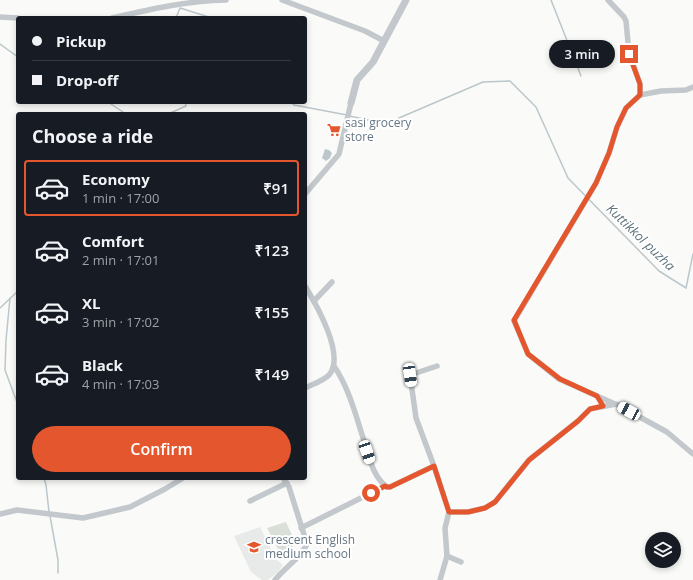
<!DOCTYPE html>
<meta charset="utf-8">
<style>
body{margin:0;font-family:"Open Sans",sans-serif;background:#20242c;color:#f1f3f6;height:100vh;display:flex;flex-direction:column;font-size:15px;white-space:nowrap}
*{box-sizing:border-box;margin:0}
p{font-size:13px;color:#9ea1a6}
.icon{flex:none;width:22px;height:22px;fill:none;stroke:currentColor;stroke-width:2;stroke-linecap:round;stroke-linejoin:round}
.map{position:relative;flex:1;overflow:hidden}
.details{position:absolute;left:16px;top:112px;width:291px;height:368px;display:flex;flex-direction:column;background:#171b24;border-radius:4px;box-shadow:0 2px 6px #0003}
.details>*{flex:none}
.guide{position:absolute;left:16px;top:16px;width:291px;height:88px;border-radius:4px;box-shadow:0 2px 6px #0003;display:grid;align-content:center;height:88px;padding:0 16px;background:#171b24}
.buttons{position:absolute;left:645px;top:532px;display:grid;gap:8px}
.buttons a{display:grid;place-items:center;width:36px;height:36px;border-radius:50%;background:#171b24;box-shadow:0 2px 6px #0003;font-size:20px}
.end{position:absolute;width:18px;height:18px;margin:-9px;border:5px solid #e4572e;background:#fff;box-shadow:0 0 0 2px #fff}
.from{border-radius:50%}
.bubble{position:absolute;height:28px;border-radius:14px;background:#171b24;box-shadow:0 2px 6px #0003;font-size:13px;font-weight:600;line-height:28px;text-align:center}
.car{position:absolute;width:12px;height:24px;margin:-12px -6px;border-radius:5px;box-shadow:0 0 3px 1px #0007;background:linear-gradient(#fff 24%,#345 0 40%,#fff 0 76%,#345 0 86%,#fff 0)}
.guide b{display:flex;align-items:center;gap:14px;height:38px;font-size:15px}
.guide b+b{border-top:1px solid #363941}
.guide i{width:10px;height:10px;background:#f1f3f6}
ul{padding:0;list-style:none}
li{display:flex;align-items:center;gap:12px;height:56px;margin:0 8px 6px;padding:0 8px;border:2px solid transparent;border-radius:4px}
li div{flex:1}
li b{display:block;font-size:15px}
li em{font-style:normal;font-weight:600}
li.selected{border-color:#e4572e}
li>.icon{width:36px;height:36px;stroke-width:1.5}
h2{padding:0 16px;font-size:18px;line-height:48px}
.cta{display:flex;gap:8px;margin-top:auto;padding:8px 16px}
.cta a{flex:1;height:46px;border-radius:24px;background:#e4572e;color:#fff;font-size:16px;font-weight:600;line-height:46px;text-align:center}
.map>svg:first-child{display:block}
.built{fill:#e8e9e9}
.green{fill:#dadfd7}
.water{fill:#bbc7cb}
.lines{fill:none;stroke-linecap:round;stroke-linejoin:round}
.stream{stroke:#bbc7cb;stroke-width:1.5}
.minor{stroke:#c3c8cc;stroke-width:5.5}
.tertiary{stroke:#c3c8cc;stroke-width:7}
.route{stroke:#e4572e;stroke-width:5}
.labels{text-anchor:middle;stroke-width:4;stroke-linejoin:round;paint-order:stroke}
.poi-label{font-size:12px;fill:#657683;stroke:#fff;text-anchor:start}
.water-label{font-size:13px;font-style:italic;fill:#60757c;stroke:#fff}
</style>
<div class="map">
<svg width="693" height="580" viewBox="0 0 693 580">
<rect width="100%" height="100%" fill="#fafaf8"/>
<path class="built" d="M260 527 276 559 283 565 278 572 268 580H262L251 572 234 536Z"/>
<path class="green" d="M286 522 296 544 281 555 267 528Z"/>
<path class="water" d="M325 149 329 150 332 153 330 158 326 161 322 158Z"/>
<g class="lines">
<g class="stream">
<path d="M551 0 581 76"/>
<path d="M176 18 180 8 212 18"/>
<path d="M0 44 18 57"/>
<path d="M108 102 126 114"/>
<path d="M291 102 294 105 347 115"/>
<path d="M168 114 186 106 185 102"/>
<path d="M350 116 385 124 483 82 510 81 536 107 568 178 659 271 686 288 693 254"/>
<path d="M10 298 6 340 5 370 18 405"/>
<path d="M0 308 18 291"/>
<path d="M44 478 46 485 49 512"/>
<path d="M50 516 58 560V573"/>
</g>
<g class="minor">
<path d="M282 0 365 31 384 41"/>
<path d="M608 0 624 17 626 21 629 53 640 84V95"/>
<path d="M0 17 18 18"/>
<path d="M112 18C151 9 186 1 226 0"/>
<path d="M305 194 339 154 351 103"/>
<path d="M305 286C316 304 346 356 329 375 323 381 313 384 305 388"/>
<path d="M314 301 332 282"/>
<path d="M334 366C349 388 356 416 364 441 369 457 373 477 387 487H390L434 466 449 512H468L485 508 495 502 529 460 578 421 590 409 616 404 667 432 693 454"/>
<path d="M615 404 559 379 528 354 514 321 596 183 609 153 617 127 626 108 640 95 661 91 686 90 693 87"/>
<path d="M434 466 416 418 410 375 437 366"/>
<path d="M250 501 287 483"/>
<path d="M0 514 17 510 83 518 130 507 165 489 183 478"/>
<path d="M301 528 385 486"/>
<path d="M447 556 461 562"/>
<path d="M275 580C285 567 300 559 307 544L289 487 283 478"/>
<path d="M440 580 447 556 445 528 449 512"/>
</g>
<path class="tertiary" d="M351 103 357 80 373 62 406 0"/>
</g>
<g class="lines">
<path class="route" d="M371 493 385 486 387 487H390L434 466 449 512H468L485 508 495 502 529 460 578 421 590 409 603 406 597 396 560 379 528 354 514 320 596 183 609 153 617 127 626 108 640 95V84L629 54"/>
</g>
<defs>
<g id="supermarket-bare" transform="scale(1.08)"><path d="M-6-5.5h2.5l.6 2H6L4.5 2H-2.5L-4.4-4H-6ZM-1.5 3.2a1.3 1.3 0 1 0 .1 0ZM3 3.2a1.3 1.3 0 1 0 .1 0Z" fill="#e4572e" stroke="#fff" stroke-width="2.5" paint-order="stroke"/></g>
<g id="school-bare" transform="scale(1.08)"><path d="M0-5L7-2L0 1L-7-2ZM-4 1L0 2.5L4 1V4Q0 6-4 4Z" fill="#e4572e" stroke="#fff" stroke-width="2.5" paint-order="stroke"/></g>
</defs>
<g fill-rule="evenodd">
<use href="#supermarket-bare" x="334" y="130"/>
<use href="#school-bare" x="254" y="547"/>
</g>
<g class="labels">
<g class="poi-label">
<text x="345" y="127">sasi grocery<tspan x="345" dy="14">store</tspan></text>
<text x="265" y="544">crescent English<tspan x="265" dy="14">medium school</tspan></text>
</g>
<g class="water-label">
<text transform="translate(641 237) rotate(44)" y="5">Kuttikkol puzha</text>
</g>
</g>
</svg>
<div class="buttons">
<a><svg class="icon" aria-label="layers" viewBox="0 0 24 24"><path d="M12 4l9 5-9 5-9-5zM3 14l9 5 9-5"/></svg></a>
</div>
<i class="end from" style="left:371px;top:493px"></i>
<i class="end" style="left:629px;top:54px"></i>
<div class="bubble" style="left:549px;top:40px;width:66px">3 min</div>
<i class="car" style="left:410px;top:375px;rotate:172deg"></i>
<i class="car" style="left:629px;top:411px;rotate:299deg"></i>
<i class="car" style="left:367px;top:452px;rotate:161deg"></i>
<div class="guide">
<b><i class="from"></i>Pickup</b>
<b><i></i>Drop-off</b>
</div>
<section class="details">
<h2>Choose a ride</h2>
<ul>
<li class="selected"><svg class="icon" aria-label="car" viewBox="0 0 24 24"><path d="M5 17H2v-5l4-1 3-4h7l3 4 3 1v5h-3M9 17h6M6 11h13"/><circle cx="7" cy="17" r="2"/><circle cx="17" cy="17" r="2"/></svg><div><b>Economy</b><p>1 min · 17:00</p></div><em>₹91</em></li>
<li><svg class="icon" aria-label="car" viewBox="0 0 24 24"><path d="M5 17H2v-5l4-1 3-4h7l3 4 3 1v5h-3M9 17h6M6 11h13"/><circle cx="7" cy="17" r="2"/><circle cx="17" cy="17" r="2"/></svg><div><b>Comfort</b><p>2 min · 17:01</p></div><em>₹123</em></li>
<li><svg class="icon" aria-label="car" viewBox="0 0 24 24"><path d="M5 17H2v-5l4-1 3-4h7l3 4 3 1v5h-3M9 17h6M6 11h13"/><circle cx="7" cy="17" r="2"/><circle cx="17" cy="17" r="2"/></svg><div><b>XL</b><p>3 min · 17:02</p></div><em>₹155</em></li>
<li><svg class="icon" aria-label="car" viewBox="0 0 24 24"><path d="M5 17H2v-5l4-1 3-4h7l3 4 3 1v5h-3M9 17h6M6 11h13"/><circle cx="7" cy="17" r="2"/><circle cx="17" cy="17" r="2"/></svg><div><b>Black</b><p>4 min · 17:03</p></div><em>₹149</em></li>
</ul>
<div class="cta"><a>Confirm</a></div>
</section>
</div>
